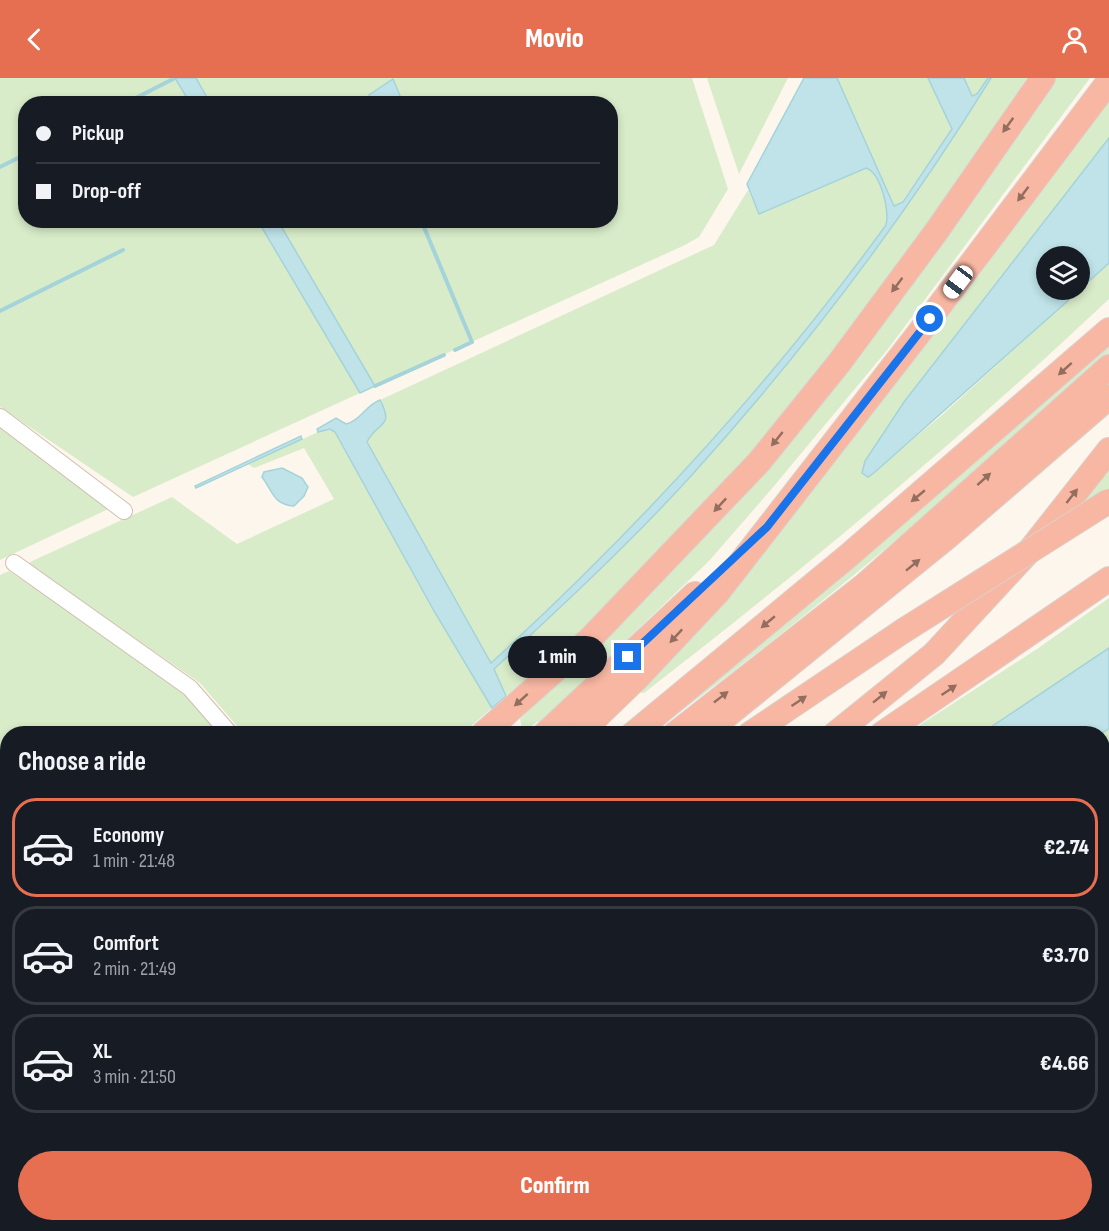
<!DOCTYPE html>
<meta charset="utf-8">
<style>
body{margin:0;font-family:"Sofia Sans Condensed",sans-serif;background:#20242c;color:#f1f3f6;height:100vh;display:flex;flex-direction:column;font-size:22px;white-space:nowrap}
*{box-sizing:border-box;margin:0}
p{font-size:20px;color:#9ea1a6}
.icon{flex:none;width:33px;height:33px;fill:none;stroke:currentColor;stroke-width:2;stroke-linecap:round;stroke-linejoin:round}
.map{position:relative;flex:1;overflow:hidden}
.sheet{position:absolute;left:0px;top:648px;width:1110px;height:506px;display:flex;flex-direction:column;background:#171b24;border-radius:24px 24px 0 0;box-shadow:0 3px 9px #0003}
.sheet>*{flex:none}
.hud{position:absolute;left:18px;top:18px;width:600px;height:132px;border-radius:24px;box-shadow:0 3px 9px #0003;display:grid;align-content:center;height:132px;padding:0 18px;background:#171b24}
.controls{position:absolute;left:1036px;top:168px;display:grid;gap:12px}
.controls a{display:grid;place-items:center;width:54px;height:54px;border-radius:50%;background:#171b24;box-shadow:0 3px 9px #0003;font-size:30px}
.end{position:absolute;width:27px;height:27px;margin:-14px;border:8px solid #1a73e8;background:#fff;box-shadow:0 0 0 3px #fff}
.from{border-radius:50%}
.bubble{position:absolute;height:42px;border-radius:21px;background:#171b24;box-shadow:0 3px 9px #0003;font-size:20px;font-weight:800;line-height:42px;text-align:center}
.car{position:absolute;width:18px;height:36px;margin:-18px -9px;border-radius:8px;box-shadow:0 0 4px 2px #0007;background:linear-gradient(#fff 24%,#345 0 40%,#fff 0 76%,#345 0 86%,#fff 0)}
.hud b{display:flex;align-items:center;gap:21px;height:57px;font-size:22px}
.hud b+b{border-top:2px solid #363941}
.hud i{width:15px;height:15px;background:#f1f3f6}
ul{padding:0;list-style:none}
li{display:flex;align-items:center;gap:18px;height:99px;margin:0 12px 9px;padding:0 6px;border:3px solid #363941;border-radius:24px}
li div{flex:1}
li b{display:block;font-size:22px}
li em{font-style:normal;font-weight:800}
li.current{border-color:#e76f51}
li>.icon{width:54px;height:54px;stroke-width:1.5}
h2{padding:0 18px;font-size:27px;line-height:72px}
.cta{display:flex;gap:12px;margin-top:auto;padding:12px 18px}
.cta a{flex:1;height:69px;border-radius:36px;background:#e76f51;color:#fff;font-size:24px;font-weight:800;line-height:69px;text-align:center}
header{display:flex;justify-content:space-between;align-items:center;height:78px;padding:0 18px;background:#e76f51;color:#fff;font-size:27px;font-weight:800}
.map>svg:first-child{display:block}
.industrial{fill:#efe9e4}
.green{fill:#d8ecc9}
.water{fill:#bfe3e8;stroke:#a5d3da;stroke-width:1.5}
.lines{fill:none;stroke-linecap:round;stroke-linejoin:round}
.stream{stroke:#a5d3da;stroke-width:4}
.minor-casing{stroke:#d1beb0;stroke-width:18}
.highway-casing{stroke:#dad1cd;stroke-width:26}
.minor{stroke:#fff;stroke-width:16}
.highway{stroke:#f7b7a3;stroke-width:24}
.highway-bridge-casing{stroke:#dad1cd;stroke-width:26;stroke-linecap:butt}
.highway-bridge{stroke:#f7b7a3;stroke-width:24}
.oneway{fill:#936e5e}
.route{stroke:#1a73e8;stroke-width:8}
</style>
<header><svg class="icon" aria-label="back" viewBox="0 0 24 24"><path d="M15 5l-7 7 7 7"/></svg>Movio<svg class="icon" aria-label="person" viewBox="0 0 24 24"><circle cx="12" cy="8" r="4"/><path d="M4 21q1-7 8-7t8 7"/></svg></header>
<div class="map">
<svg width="1109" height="1153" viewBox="0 0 1109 1153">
<rect width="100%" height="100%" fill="#fdf6ec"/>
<g class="industrial">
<path d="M1109 936V1064L1103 1066 1102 937Z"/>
<path d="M281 1146H699L702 1153H259Z"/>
<path d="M846 1146H894L876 1153H850Z"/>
</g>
<g class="green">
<path d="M0 0H175L190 25 26 26V142L258 143 360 315 133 419 0 329Z"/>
<path d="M196 0H692L728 111 699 159 685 167 375 308 278 143 610 142V26L210 25Z"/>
<path d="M707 0H788L739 96Z"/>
<path d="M837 0H928L952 51 899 128H894Z"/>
<path d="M964 0H988L977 16 972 18Z"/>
<path d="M991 0H1027L943 125 825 290 675 463 604 536 506 618 493 592C561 529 629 466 691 398 761 320 824 237 885 152 921 102 958 52 991 0Z"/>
<path d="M1054 0H1090L888 271 769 414 709 483 540 645 538 643 523 655 520 641 638 525Z"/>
<path d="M1109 20V60L956 256 865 383 868 399 942 337 1109 185V221C962 360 804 491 644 615L637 614 732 512 826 395 975 203 1057 86Z"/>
<path d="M866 90C877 93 890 129 888 140 886 150 877 159 871 168 837 211 805 256 769 297 683 399 589 495 490 586L367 364C378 344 394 350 380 322L714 167 748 112 759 136Z"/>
<path d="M1109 261V277C962 409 811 537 652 655Z"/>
<path d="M0 346 119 426 0 482Z"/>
<path d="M330 351 335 354 434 533 492 630 463 655H243L200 605 30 488V484L172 419 237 466 334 421 304 370 254 390 248 386 318 354Z"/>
<path d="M1109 381V422L1052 458Z"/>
<path d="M9 493 178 607 226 655 8 656V958L0 963V497Z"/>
<path d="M1109 520V823L1103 827 1102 656H906L1037 571Z"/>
<path d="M1109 829V891L1103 893V832Z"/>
<path d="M7 973V1019L0 1024V979Z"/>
<path d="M1109 1141V1153H965L978 1146H1102L1103 1143Z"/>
<path d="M711 1146H846L850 1153H715Z"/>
<path d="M894 1146H949L936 1153H876Z"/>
</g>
<g class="water">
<path d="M175 0H196L210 25H190Z"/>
<path d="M804 0H837L894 128 903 124 952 51 928 0H964L972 18 977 16 988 0H991C904 141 802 275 691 398 629 466 561 529 494 591L506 618 492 630 434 533 335 354 330 351 318 354 317 351 336 340 346 346C360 343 366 327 380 322 395 351 377 343 367 364L491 585C636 452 770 307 886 147 890 134 881 95 866 90L759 136 747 106Z"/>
<path d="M393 1 403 25H372L369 17Z"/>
<path d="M1109 60V185L1080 211V178H1047V212H1080L875 394 868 399 862 395 865 383 904 324Z"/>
<path d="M258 143H278L375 308 360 315Z"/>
<path d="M301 358 302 361 196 410 195 408Z"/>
<path d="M282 390 302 400 308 409 304 418 294 428C274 427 273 414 262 399L264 394Z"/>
<path d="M1109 570V651L1100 656 982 655Z"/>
</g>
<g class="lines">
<g class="stream">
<path d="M124 26 175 0"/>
<path d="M0 89 26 76"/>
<path d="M421 142 472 264 455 272"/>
<path d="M0 233 123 172"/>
<path d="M375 308 444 277"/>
</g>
<g class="minor-casing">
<g id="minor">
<path d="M0 339 124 433"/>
<path d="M14 485 190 610 230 656"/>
<path d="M1102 994 1109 992"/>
<path d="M1102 1058 1108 1074"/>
<path d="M691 1146 695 1153"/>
<path d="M706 1146 710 1153"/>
<path d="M323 1153 346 1146"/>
<path d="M950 1153 964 1146"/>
</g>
</g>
<g class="highway-casing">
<g id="highway">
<path d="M483 656 589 562 759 384 839 285 936 154 1043 0"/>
<path d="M545 656 695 516"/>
<path d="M579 656 638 599 718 514 916 259 1109 3"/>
<path d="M633 656 848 478 1109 252"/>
<path d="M675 656 865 507 1109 289"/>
<path d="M704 656 946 460 1109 319"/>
<path d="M750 656 903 553"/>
<path d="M835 656 934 576 1031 471 1109 372"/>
<path d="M882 656 1109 501"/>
<path d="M0 1051 8 1045"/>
<path d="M0 1102 8 1097"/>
<path d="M0 1143 8 1139"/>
<path d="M19 1153 30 1146"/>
<path d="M90 1153 101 1146"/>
</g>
</g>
<use href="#minor" class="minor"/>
<use href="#highway" class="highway"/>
<g class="highway-bridge-casing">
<path id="highway-bridge" d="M903 553 1109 423"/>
</g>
<use href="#highway-bridge" class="highway-bridge"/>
</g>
<defs><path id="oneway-solid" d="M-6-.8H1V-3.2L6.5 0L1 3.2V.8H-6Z" transform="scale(1.5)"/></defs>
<g class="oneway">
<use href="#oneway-solid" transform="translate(1008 47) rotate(126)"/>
<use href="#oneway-solid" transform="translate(1023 116) rotate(127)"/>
<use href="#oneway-solid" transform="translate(897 207) rotate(127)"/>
<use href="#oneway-solid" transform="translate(1065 291) rotate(138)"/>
<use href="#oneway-solid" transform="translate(777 361) rotate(129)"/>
<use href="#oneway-solid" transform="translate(984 401) rotate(-42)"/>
<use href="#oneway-solid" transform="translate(918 418) rotate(140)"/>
<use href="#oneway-solid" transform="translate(1072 418) rotate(-52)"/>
<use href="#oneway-solid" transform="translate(720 427) rotate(133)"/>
<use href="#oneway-solid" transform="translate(913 487) rotate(-39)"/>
<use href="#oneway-solid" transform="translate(768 544) rotate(140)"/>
<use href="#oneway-solid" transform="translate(676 558) rotate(133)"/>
<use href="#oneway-solid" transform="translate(949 612) rotate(-34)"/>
<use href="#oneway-solid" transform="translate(721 619) rotate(-38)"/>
<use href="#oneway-solid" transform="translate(880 619) rotate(-39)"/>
<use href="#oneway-solid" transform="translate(521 622) rotate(138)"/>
<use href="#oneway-solid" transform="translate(799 623) rotate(-34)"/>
</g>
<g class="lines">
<path class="route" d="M628 579 767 449 930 241"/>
</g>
</svg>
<div class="controls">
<a><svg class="icon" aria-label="layers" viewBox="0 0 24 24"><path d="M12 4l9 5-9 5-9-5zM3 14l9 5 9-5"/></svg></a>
</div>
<i class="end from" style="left:930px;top:241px"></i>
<i class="end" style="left:628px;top:579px"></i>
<div class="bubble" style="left:508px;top:558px;width:99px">1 min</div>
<i class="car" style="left:958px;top:204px;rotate:217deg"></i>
<div class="hud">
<b><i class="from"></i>Pickup</b>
<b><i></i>Drop-off</b>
</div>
<section class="sheet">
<h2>Choose a ride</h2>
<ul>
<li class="current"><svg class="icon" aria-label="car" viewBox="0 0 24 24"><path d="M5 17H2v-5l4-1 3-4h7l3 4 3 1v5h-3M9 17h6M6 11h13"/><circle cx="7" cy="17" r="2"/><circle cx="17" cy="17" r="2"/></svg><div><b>Economy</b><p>1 min · 21:48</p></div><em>€2.74</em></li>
<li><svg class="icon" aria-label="car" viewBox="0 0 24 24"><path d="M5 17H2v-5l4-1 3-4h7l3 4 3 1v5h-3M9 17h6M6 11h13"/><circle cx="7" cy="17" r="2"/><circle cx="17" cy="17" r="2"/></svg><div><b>Comfort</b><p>2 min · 21:49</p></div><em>€3.70</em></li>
<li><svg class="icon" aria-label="car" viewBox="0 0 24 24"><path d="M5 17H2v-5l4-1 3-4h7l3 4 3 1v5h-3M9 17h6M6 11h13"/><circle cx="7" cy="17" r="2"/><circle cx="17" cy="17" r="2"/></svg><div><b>XL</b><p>3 min · 21:50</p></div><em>€4.66</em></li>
</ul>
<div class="cta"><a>Confirm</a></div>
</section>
</div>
